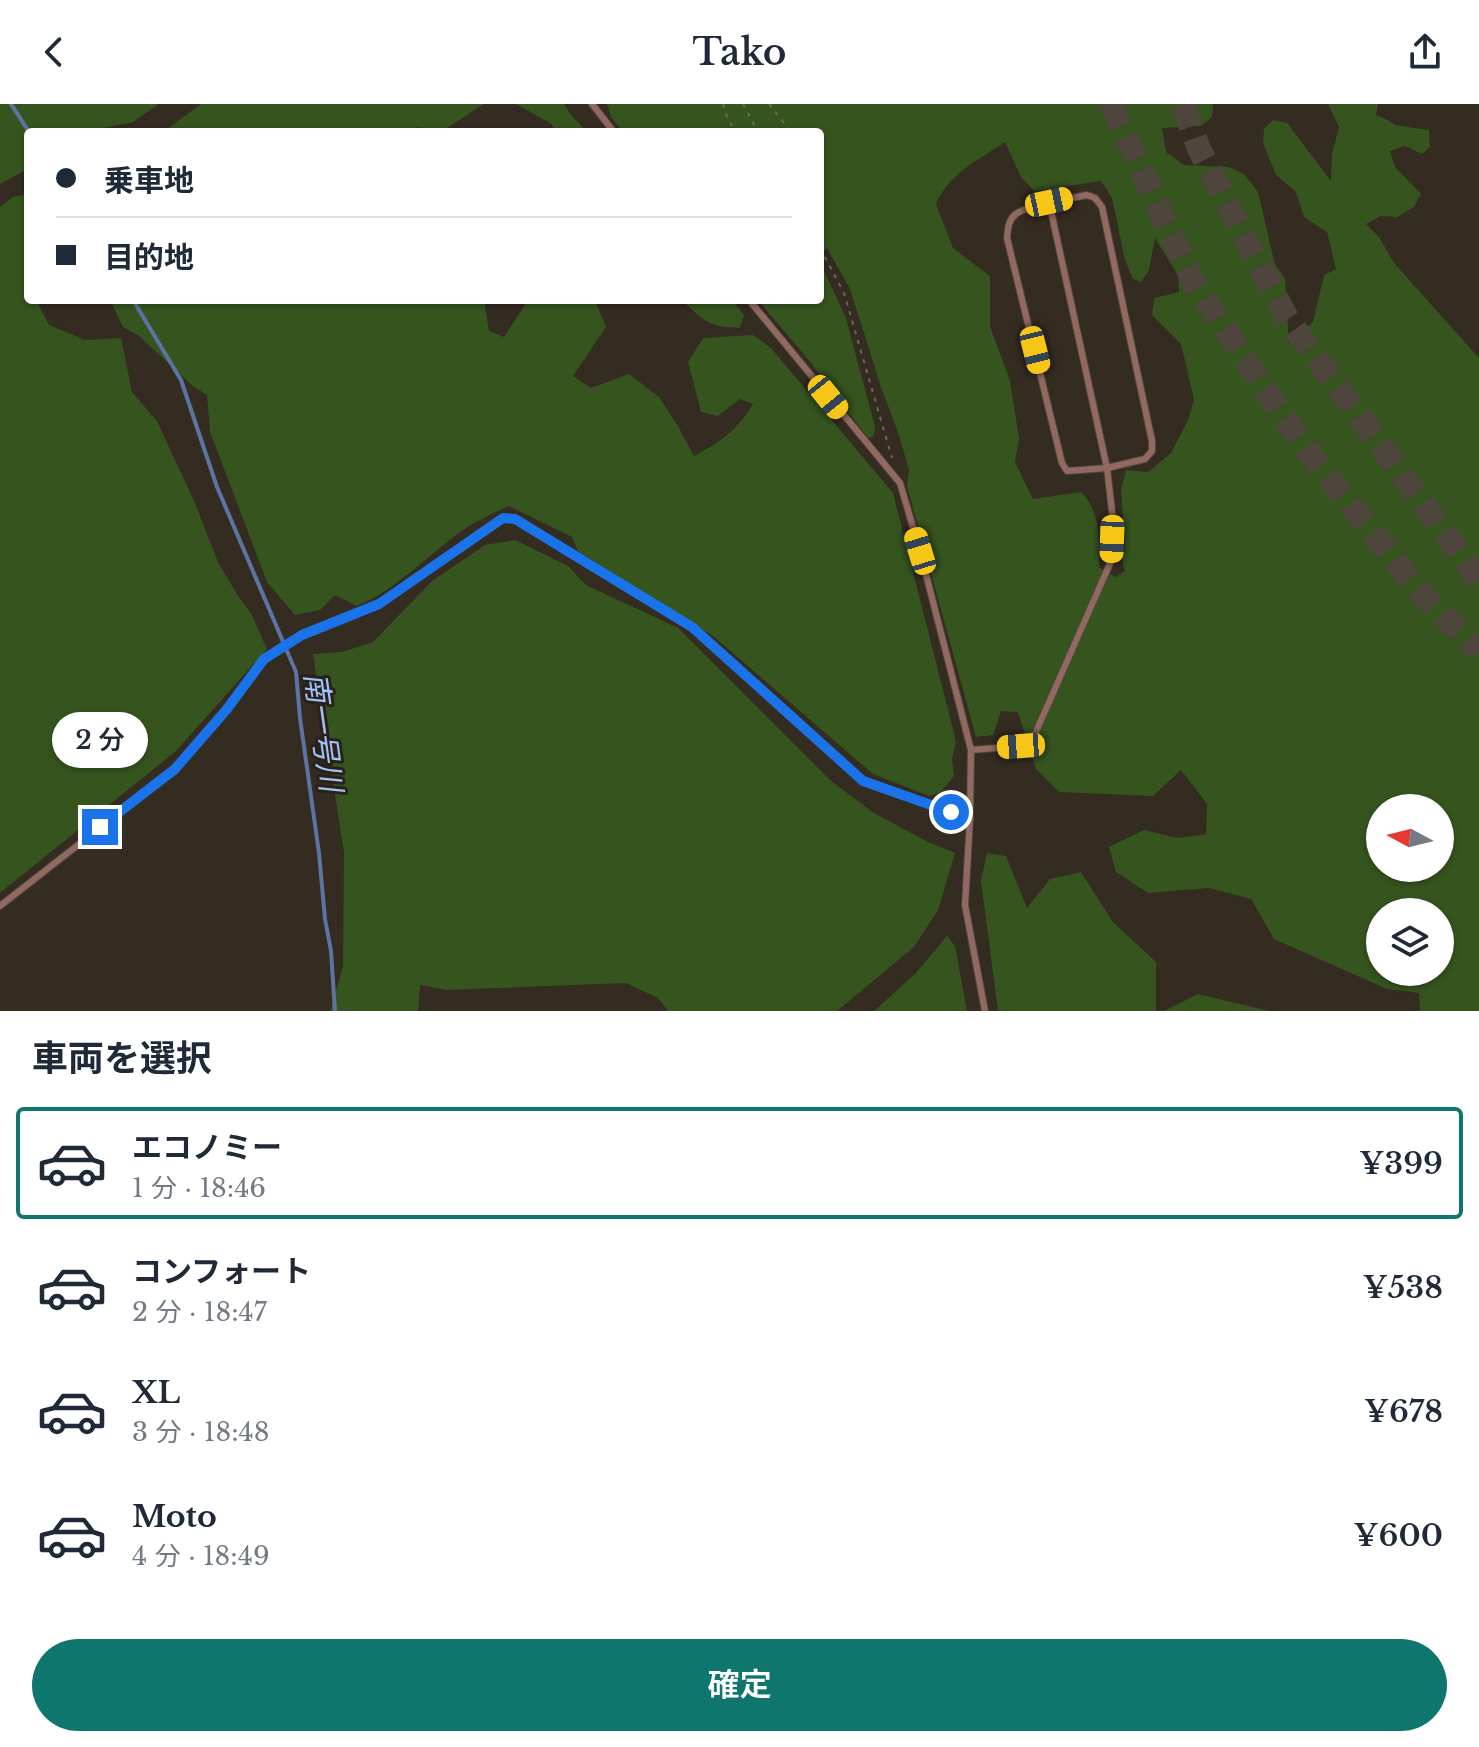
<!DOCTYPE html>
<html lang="ja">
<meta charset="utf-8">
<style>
body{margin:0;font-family:"Libre Baskerville","Noto Sans JP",serif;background:#f6f6f7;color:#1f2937;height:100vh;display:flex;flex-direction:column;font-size:30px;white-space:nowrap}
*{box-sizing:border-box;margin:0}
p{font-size:26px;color:#747a83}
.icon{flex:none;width:44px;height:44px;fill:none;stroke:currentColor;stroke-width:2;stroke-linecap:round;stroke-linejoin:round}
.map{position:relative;height:907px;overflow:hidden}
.drawer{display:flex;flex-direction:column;background:#fff;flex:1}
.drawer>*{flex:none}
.banner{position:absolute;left:24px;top:24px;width:800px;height:176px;border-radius:8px;box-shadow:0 2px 6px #0004;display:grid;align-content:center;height:176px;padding:0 32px;background:#fff}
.needle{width:52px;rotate:277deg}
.controls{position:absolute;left:1366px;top:690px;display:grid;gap:16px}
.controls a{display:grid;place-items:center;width:88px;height:88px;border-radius:50%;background:#fff;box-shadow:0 2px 6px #0004;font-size:40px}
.end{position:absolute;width:36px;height:36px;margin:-18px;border:10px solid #1a73e8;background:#fff;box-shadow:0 0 0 4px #fff}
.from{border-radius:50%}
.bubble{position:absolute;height:56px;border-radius:28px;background:#fff;box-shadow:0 2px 6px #0004;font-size:26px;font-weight:600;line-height:56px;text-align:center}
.car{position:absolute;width:24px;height:48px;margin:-24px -12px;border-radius:10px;box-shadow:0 0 6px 2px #0007;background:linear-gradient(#f5c518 24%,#345 0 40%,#f5c518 0 76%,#345 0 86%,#f5c518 0)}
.banner b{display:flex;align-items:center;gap:28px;height:76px;font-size:30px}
.banner b+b{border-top:2px solid #e0e1e3}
.banner i{width:20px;height:20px;background:#1f2937}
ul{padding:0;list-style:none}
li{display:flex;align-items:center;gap:24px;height:112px;margin:0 16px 12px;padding:0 16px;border:4px solid transparent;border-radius:8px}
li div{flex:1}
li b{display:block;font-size:30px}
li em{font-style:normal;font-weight:600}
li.current{border-color:#0f766e}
li>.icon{width:72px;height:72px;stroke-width:1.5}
h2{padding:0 32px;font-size:36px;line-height:96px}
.action{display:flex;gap:16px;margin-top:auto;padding:16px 32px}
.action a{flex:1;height:92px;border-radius:48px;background:#0f766e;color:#fff;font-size:32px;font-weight:600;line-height:92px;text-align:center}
header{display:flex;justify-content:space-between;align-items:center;height:104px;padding:0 32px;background:#fff;font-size:36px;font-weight:600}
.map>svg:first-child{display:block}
.green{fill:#35541e;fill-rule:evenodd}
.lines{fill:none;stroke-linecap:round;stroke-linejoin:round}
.stream{stroke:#5b74a2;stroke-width:4}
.highway-tunnel{stroke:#4e453c;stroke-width:24;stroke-dasharray:24 12;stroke-linecap:butt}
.lane-casing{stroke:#50473e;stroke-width:8}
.path{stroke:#6e665d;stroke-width:2;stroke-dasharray:4 6;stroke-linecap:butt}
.lane{stroke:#926960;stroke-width:6}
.route{stroke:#1a73e8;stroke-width:10}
.labels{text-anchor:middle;stroke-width:6;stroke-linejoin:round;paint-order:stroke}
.water-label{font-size:30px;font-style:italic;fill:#a0c2fd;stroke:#2a2218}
</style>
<header><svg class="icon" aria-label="back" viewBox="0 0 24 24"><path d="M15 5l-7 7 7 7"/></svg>Tako<svg class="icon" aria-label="share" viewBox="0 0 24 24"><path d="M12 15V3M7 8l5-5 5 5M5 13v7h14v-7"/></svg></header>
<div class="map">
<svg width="1479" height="907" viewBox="0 0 1479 907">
<rect width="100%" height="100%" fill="#342b21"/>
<g class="green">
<path d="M0 0H159L133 18 104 24 100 28H28V65L0 80Z"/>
<path d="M201 0H484L441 28H434L418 23 412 28H163Z"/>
<path d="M516 0H564L571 11 587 28H558L550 19Z"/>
<path d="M607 0H1213L1212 13 1201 22 1162 24 1166 48 1184 61 1229 63 1244 70 1258 88 1275 161 1285 174 1289 240 1313 218 1324 171 1336 165 1327 128 1304 113 1296 88 1276 71 1263 39 1264 25 1273 16 1287 19 1331 77 1332 50 1339 23 1328 0H1378L1376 11 1386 15 1395 21 1429 26 1430 43 1422 50 1405 42 1390 47 1395 63 1421 90 1414 103 1397 113 1381 112 1366 120 1379 133 1394 159 1479 254V907H1420L1419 889 1387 885 1274 835 1251 795 1209 784 1148 789 1116 768 1109 743 1144 726 1178 734 1206 730 1207 700 1181 666 1153 692 1059 688 1036 665 1018 608 1001 607 993 631 976 633 907 382 909 367 899 331 881 283 850 185 827 144 820 149V28H623L611 13ZM1005 38 1021 73 1034 87 1101 77 1112 94 1125 156 1133 175 1141 178 1149 166 1155 134 1178 171 1179 188 1154 194 1152 211 1181 240 1194 296 1188 316 1171 349 1148 368 1126 366 1121 385 1125 442 1122 455 1125 467 1115 473 1099 463C1099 437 1101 407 1081 388L1033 395 1015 358 1019 334 1010 277 990 222V172L953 144 936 100C949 69 978 57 1005 38ZM1380 704H1440V764H1380ZM1380 808H1440V868H1380Z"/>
<path d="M27 90 28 196H36L49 221 85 236 121 234 132 288 157 317 195 399 218 458 238 492 251 509 267 545 176 647 0 789V103L13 93Z"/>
<path d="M820 158 846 214 875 323 873 333 868 334 811 259 758 196H820Z"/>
<path d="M110 196H487L485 202 489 227 504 233 528 196H595L606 223 573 272 591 284 629 270 659 293 678 322 694 352C721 338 737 326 753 300L740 295 718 312 701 308 688 258 703 234 753 231 771 244 893 389 956 637 952 655 954 672 941 688 929 692 873 670 713 532 578 447 572 433 509 402C492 410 474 418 459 429 429 451 391 489 357 502L335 491 320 506 295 511 267 478 210 328 207 291 194 283 138 231 123 223Z"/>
<path d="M682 196H732L744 211 740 224C707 222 705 218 682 196Z"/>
<path d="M515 436 568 462 586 481 678 524 830 676 874 709 928 738 955 749 938 806 914 843 837 907H668L658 894 626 879 447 886 420 881 418 907H330L343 863 344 748 313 550 342 548 373 538 432 477 485 441Z"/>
<path d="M987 749 1006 752 1027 804 1050 775 1081 768 1113 818 1156 858V907H998L981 777Z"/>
<path d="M947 832 955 842 967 907H874L916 869Z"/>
<path d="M1198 890 1269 907H1164Z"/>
</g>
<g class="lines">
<g class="stream">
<path d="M11 0 29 28"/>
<path d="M133 196 181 276 217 383 296 568 300 614 319 749 325 815 331 847 335 907"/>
</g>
<g class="highway-tunnel">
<path d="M1111 0 1193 177 1301 338 1416 484 1479 547"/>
<path d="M1183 0 1199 45 1287 214 1479 476"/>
</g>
<g class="lane-casing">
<g id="lane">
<path d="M592 0 614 28"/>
<path d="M1087 91 1095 94 1102 103 1152 337V347L1145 355 1107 364 1067 367 1062 359 1007 134C1008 125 1008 116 1016 110 1025 102 1072 94 1087 91Z"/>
<path d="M749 196 900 379 920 447 971 646 970 714 965 801 985 907"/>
<path d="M971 646 1021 642 1035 630 1112 455 1113 416 1107 364 1049 98"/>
<path d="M0 802 175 665 227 605 264 555 302 531 379 500 503 414 515 415 692 523 863 677 970 714"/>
</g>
</g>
<g class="path">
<path d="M723 0 726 10 735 28"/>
<path d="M743 0 758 28"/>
<path d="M769 0 791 28"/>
<path d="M820 144 844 189 892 354"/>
</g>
<use href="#lane" class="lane"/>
</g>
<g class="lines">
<path class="route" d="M100 723 175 665 227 605 264 555 302 531 379 500 503 414 515 415 692 523 863 677 951 708"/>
</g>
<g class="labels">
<g class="water-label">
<text transform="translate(323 628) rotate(82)" y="10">南一号川</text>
</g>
</g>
</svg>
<div class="controls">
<a><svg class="needle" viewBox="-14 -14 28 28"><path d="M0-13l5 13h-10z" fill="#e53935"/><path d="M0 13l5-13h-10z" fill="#747a83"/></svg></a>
<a><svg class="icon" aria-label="layers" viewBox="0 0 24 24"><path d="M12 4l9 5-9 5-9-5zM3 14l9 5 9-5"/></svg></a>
</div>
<i class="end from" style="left:951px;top:708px"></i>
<i class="end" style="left:100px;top:723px"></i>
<div class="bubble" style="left:52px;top:608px;width:96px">2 分</div>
<i class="car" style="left:1049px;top:98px;rotate:78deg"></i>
<i class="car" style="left:1035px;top:246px;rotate:166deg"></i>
<i class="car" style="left:828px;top:293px;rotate:141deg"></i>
<i class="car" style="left:1112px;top:435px;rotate:182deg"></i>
<i class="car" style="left:920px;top:447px;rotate:343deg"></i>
<i class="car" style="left:1021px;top:642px;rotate:266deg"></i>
<div class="banner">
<b><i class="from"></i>乗車地</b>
<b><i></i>目的地</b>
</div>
</div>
<section class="drawer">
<h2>車両を選択</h2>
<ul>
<li class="current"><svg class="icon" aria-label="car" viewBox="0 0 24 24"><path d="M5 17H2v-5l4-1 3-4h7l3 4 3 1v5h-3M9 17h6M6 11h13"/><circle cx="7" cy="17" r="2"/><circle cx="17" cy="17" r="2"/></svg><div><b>エコノミー</b><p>1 分 · 18:46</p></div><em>¥399</em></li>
<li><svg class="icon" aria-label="car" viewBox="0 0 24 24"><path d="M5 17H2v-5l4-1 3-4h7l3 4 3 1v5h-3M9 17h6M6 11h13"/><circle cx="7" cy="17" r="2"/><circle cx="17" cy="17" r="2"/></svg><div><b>コンフォート</b><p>2 分 · 18:47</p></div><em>¥538</em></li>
<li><svg class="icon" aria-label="car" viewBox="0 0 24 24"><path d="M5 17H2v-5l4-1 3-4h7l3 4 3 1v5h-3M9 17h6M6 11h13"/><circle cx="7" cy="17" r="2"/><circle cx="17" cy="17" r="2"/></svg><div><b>XL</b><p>3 分 · 18:48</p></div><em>¥678</em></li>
<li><svg class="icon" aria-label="car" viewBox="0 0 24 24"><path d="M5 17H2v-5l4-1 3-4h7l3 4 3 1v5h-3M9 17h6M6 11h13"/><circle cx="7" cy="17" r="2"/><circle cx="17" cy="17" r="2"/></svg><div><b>Moto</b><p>4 分 · 18:49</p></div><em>¥600</em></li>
</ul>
<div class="action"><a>確定</a></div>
</section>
